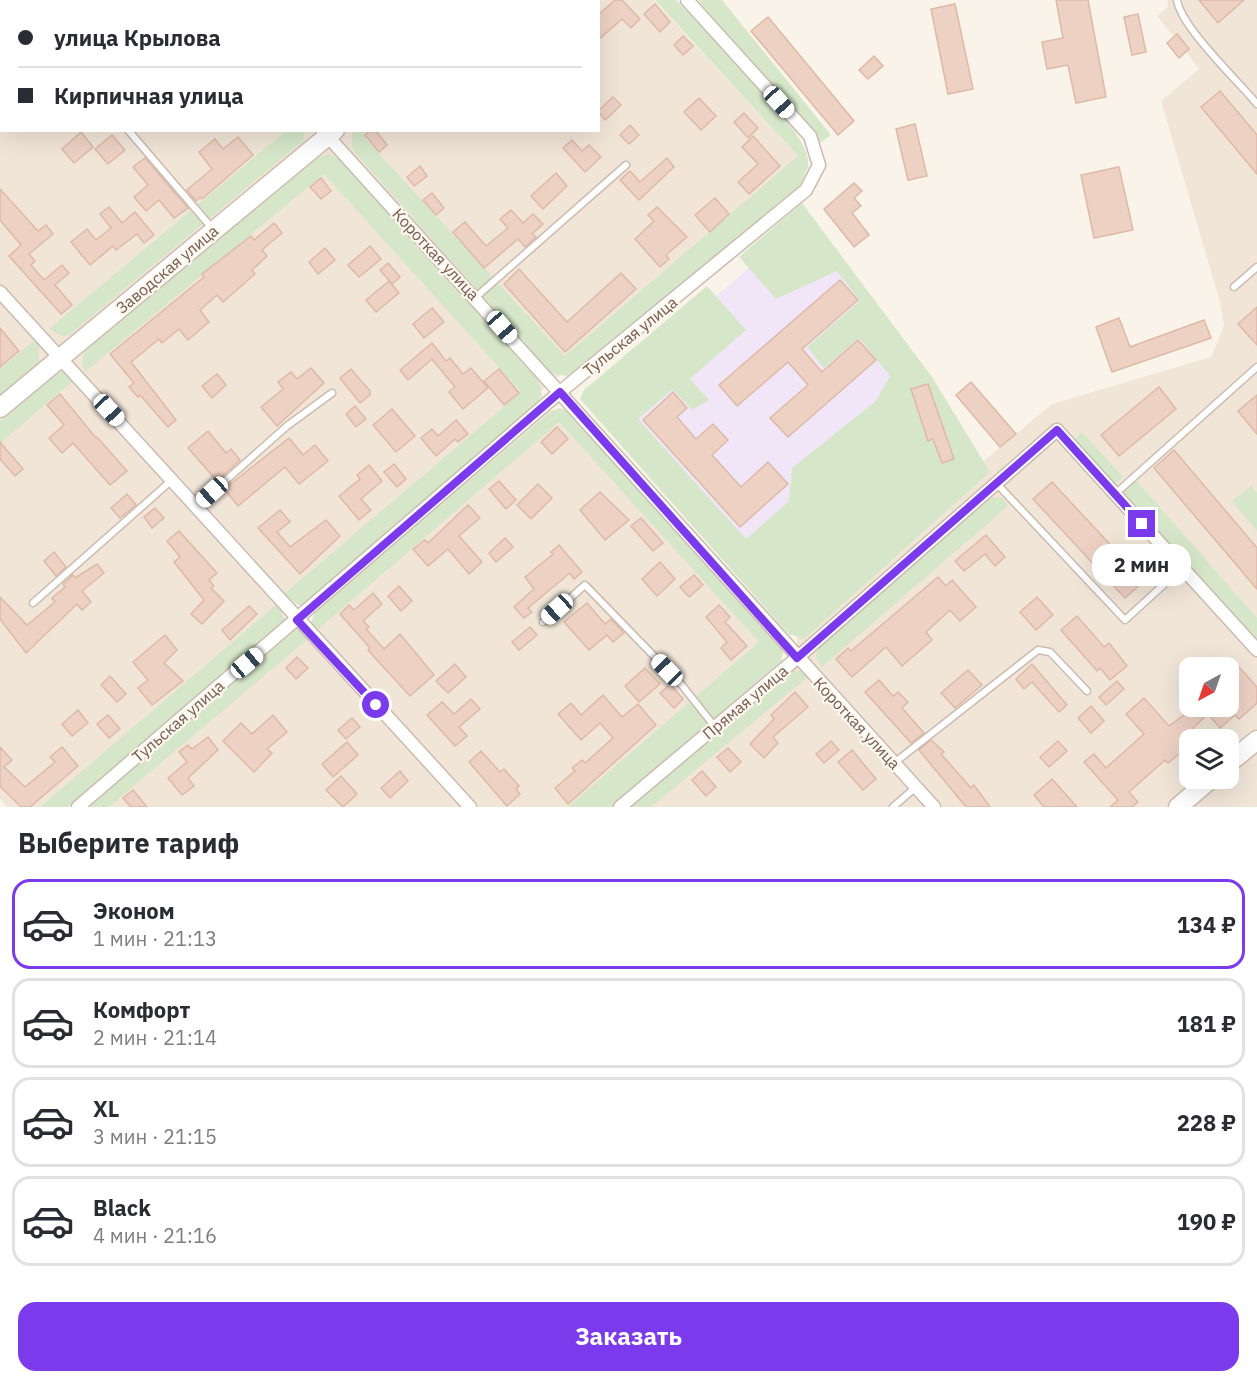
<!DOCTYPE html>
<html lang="ru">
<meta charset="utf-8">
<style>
body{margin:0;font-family:"IBM Plex Sans",sans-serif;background:#f2f2f3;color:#2b2b33;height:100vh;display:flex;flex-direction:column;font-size:22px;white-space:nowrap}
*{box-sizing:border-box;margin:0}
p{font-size:20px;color:#7c7c81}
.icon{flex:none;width:33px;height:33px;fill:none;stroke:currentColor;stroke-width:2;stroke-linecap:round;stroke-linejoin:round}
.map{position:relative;height:807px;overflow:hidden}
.panel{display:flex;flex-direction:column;background:#fff;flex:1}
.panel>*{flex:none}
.banner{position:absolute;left:0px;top:0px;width:600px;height:132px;box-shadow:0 6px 24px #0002;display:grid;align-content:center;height:132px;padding:0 18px;background:#fff}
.needle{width:39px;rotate:220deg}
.tools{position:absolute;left:1179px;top:657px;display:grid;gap:12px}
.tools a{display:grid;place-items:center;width:60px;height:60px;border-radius:12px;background:#fff;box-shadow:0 6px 24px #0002;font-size:30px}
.end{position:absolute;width:27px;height:27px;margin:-14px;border:8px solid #7c3aed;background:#fff;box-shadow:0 0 0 3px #fff}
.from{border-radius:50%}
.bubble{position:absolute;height:42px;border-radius:18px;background:#fff;box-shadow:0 6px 24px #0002;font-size:20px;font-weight:700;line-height:42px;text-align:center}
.car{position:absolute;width:18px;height:36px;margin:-18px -9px;border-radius:8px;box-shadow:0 0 4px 2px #0007;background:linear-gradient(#fff 24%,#345 0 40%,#fff 0 76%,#345 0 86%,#fff 0)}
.banner b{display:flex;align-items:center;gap:21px;height:57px;font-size:22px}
.banner b+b{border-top:2px solid #e1e1e2}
.banner i{width:15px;height:15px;background:#2b2b33}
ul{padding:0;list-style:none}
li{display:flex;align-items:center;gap:18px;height:90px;margin:0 12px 9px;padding:0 6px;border:3px solid #e1e1e2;border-radius:18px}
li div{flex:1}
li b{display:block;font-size:22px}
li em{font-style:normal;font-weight:700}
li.selected{border-color:#7c3aed}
li>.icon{width:54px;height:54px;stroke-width:1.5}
h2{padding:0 18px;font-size:27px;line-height:72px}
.primary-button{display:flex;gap:12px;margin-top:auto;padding:12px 18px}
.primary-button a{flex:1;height:69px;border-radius:18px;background:#7c3aed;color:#fff;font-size:24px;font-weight:700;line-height:69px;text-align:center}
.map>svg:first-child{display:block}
.residential{fill:#f1e5d8;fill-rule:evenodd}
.education{fill:#f0e6f7}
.green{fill:#d6e7c9}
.building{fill:#edd2c4;stroke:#deb9a6;stroke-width:1.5}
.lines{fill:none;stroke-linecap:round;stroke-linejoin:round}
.service-casing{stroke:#cbbbb0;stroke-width:9}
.minor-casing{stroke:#cbbbb0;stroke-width:15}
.secondary-casing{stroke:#cebbae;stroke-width:21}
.service{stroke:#fff;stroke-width:6}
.minor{stroke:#fff;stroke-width:12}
.secondary{stroke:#fff;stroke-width:18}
.route{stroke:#7c3aed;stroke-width:8}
.labels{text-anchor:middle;stroke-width:4.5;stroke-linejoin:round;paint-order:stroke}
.street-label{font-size:16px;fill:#725a4f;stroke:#fdf7ef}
</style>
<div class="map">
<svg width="1257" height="807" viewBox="0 0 1257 807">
<rect width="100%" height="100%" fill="#faf3e9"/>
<g class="residential">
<path d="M0 0H654L809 168 41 807H7L0 799ZM2 2H598V130H2Z"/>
<path d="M1167 0H1257V807H109L560 413 787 667 797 658V617L1052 404 1211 357 1224 326 1220 302 1161 101 1199 69 1186 52 1179 58 1167 43 1174 37 1157 16 1168 7ZM1190 668H1228V706H1190ZM1190 740H1228V778H1190Z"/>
</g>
<path class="education" d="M806 218 927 373 797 617 598 399Z"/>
<g class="green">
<path d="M655 0H676C702 28 806 128 808 160 809 168 803 179 800 186L583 368 567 376 551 373 356 154 352 146V132L370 131 364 137 565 356 798 156Z"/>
<path d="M698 0H722L831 135 820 143Z"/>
<path d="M286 131H305L303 141 69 335 62 336 49 329Z"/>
<path d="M329 154 341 160 538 378 542 396 532 409 305 605H298L284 594 521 392 324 174 85 372 82 362 85 349 316 158Z"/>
<path d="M802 203 932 377 990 472 804 639 789 634 783 628 580 399 584 390 707 286 746 330 690 379 709 400 692 410 673 389 638 419 746 539 789 501 792 468 876 401 890 376 859 338 824 368 807 347 860 301 837 271 776 299 739 257Z"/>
<path d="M35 340 39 347V362L0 395V369Z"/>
<path d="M61 372 74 380 0 443V421L53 375Z"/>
<path d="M560 408 570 412 779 643 783 653 781 661 611 807H568L759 642 559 422 315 632 311 624 315 611 551 411Z"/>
<path d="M1082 432 1123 477 1115 484 1074 440Z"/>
<path d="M1136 480 1257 618V644L1123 491Z"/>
<path d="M1251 486 1257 493V531L1232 501Z"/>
<path d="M1001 497 1008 506 822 667 816 658 818 646 989 498Z"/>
<path d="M277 604 285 619 283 625 68 807H40Z"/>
<path d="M294 628H300L309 638 109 807H89Z"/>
<path d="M790 671H800L808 677 651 807H628Z"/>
</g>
<g class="building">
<path d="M615 0H622L640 19 631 28 622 19 598 40V15Z"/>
<path d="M1056 0H1088L1106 97 1076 103 1068 65 1047 69 1042 42 1063 38Z"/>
<path d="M1199 0H1244L1218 23Z"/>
<path d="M655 4 670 22 660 32 644 14Z"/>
<path d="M955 4 973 89 948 94 931 9Z"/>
<path d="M1138 14 1146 52 1132 55 1124 17Z"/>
<path d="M768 17 854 121 838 135 751 31Z"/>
<path d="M1177 34 1189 49 1179 58 1167 43Z"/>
<path d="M683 36 693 46 683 55 674 45Z"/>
<path d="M874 56 883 66 868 79 859 70Z"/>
<path d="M1220 91 1257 135V174L1201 107Z"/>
<path d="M613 97 621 105 605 120 598 111Z"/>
<path d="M699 98 716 116 701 130 684 112Z"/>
<path d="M744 113 758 128 748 138 734 122Z"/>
<path d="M915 124 927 176 908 180 896 129Z"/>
<path d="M630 125 639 135 629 144 620 135Z"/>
<path d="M371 130H375L387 145 379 152 365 135Z"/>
<path d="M81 132 93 147 74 163 62 149Z"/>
<path d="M112 135 125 150 108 164 95 149Z"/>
<path d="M753 136 780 166 749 194 738 182 758 164 742 147Z"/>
<path d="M238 137 253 155 202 199 200 197 196 201 187 190 212 169 199 152 215 139 223 149Z"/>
<path d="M572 140 582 151 589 145 601 157 585 172 563 148Z"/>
<path d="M145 158 188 208 174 218 159 200 146 211 134 197 148 185 133 167Z"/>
<path d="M667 158 674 167 639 200 620 180 630 171 640 182Z"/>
<path d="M420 166 427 176 414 186 407 177Z"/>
<path d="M1119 167 1133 230 1094 238 1081 175Z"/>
<path d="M556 173 567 186 543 209 531 196Z"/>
<path d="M321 178 331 191 321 199 310 187Z"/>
<path d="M854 183 862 191 854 198 861 206 852 213 869 235 854 247 824 209Z"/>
<path d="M0 189 38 231 46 225 53 234 29 254 35 261 31 265 44 280 62 265 69 273 55 285 72 305 61 314 9 256 21 245 0 220Z"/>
<path d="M432 193 444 208 436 215 423 200Z"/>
<path d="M715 198 729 214 710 232 695 215Z"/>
<path d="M109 207 122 223 135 212 154 235 144 243 137 234 116 250 113 246 90 265 71 242 87 229 96 240 111 228 100 214Z"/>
<path d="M657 207 687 237 666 255 669 259 660 267 635 239 654 221 648 215Z"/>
<path d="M511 210 523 223 533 214 543 224 532 234 536 237 525 247 518 239 484 268 453 232 465 222 486 246 508 228 500 219Z"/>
<path d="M274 223 282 233 262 250 267 256 252 270 255 274 223 302 217 295 200 310 209 322 188 340 179 329 162 343 159 339 131 362 176 420 168 427 140 395 138 397 129 387 134 383 110 354 204 277 202 274 251 236 254 240Z"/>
<path d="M370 246 381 259 359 277 348 265Z"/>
<path d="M325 248 335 260 318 274 309 262Z"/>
<path d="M388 263 400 277 392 284 380 270Z"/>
<path d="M519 269 567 322 621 273 636 289 565 352 504 284Z"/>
<path d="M840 280 858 300 802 349 822 372 858 340 876 360 788 437 770 418 808 385 788 362 737 406 719 385Z"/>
<path d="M389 281 399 293 376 312 366 300Z"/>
<path d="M1257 307V345L1238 324Z"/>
<path d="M432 308 444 322 424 338 413 324Z"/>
<path d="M1119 318 1130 347 1204 320 1211 338 1112 372 1096 327Z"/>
<path d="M0 328 19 351 0 367Z"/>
<path d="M432 343 446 361 450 358 463 374 471 368 488 388 463 409 449 392 455 387 432 359 408 380 400 370Z"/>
<path d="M311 368 324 383 277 426 261 407 283 389 278 382 291 372 297 379Z"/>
<path d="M351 369 370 391V395L360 403 340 378Z"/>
<path d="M499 369 519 393 504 405 484 381Z"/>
<path d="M217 374 226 385 212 398 202 386Z"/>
<path d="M971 382 1016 434 1000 447 956 395Z"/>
<path d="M928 384 954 459 942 463 933 439 928 441 911 389Z"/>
<path d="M1159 387 1176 409 1119 456 1101 435Z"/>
<path d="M673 392 687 408 677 417 696 439 713 424 728 440 712 455 741 487 768 462 788 484 740 527 643 420Z"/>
<path d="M60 394 96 438 97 437 127 471 110 485 73 443 62 453 49 438 64 425 47 405Z"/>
<path d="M1257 395V434L1238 411Z"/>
<path d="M355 406 366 419 356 427 346 414Z"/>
<path d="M392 409 415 436 396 452 373 425Z"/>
<path d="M456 420 468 434 458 442 455 439 436 456 421 438 432 429 438 436Z"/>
<path d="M557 427 568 439 552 454 541 442Z"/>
<path d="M208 431 226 453 231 449 240 460 217 481 188 448Z"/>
<path d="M289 438 303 455 315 445 328 461 299 484 285 467 238 506 224 489Z"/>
<path d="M0 442 23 469 15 476 0 459Z"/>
<path d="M1174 450 1257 548V589L1154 468Z"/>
<path d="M394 464 406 479 397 487 384 472Z"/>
<path d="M369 465 382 481 361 499 371 510 359 520 339 496 360 479 357 475Z"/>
<path d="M499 481 516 500 506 509 489 489Z"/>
<path d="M1052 482 1144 581 1125 598 1033 499Z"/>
<path d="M538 484 552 498 531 519 517 505Z"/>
<path d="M600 492 629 520 605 540 580 510Z"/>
<path d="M127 494 136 505 120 518 111 508Z"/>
<path d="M468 505 480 518 459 536 482 562 469 574 448 549 428 566 413 549 425 540 428 543Z"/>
<path d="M155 508 164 518 152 528 144 517Z"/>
<path d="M280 510 290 522 277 532 290 547 326 520 340 536 300 574 258 528Z"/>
<path d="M641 518 663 543 653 551 631 526Z"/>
<path d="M179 531 217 573 209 580 214 586 211 588 224 601 202 624 191 614 204 600 174 562 180 557 167 541Z"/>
<path d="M986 535 1005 557 995 566 985 554 964 571 955 561Z"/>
<path d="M505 538 513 547 496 562 489 553Z"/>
<path d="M559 545 582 572 574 579 570 573 528 608 532 612 524 618 514 607 534 589 525 577 553 554 551 552Z"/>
<path d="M54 552 66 567 56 576 44 561Z"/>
<path d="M660 562 675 579 657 596 642 579Z"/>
<path d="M97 564 104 573 82 591 91 602 82 610 77 604 26 653 0 619V597L27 625 55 602 52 598 65 587 63 584 73 575 75 578Z"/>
<path d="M694 575 703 585 689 597 680 587Z"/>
<path d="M938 577 946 586 952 580 976 607 960 621 950 610 926 632 932 640 902 666 886 647 852 677 836 659 848 648 851 651Z"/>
<path d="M399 586 412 601 401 611 388 596Z"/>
<path d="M373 593 382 604 363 621 369 627 366 629 384 649 400 634 434 675 410 696 374 657 368 650 370 648 340 614 349 605 354 610Z"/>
<path d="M1037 597 1053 615 1036 630 1020 612Z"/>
<path d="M587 603 605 624 611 619 624 633 613 642 607 635 589 650 564 622Z"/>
<path d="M719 605 730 617 725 622 747 646 731 660 721 648 727 642 706 617Z"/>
<path d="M249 606 257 614 230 640 222 630Z"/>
<path d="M1077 616 1104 647 1109 643 1127 666 1110 680 1100 668 1097 671 1061 630Z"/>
<path d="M530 627 537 635 519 650 512 642Z"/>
<path d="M165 635 177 650 164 663 183 681 152 705 138 688 148 680 133 662Z"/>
<path d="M297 657 308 668 296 679 286 668Z"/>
<path d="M455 664 466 677 448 693 436 681Z"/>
<path d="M1032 664 1067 705 1059 712 1032 682 1024 689 1016 679Z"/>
<path d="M1238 666 1257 687V703L1239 719 1235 715 1220 728 1208 714 1193 728 1203 740H1190V745L1168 763 1165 760 1129 792 1138 802 1132 807H1110L1118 800 1084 762 1094 754 1106 768 1144 734 1126 714 1144 698 1169 726 1196 706H1228V674Z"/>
<path d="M645 668 660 684 639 702 625 686Z"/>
<path d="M968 670 982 685 955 708 941 693Z"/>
<path d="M110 676 126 694 117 702 101 685Z"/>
<path d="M879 680 893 696 898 692 908 702 902 708 924 733 911 743 865 692Z"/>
<path d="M1117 681 1124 689 1106 705 1099 697Z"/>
<path d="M670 684 683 699 674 708 660 693Z"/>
<path d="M795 692 808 707 773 737 778 743 764 758 750 744 774 719 771 715Z"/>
<path d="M603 695 622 717 638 704 656 725 568 804 555 788 575 771 572 768 582 760 585 763 613 738 600 723 581 740 558 714 571 703 581 715Z"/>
<path d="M471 699 480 709 459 727 467 736 455 746 427 715 442 702 454 714Z"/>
<path d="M1091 706 1104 721 1091 733 1078 718Z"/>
<path d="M78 710 88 723 72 736 62 724Z"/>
<path d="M108 715 120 729 109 738 97 724Z"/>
<path d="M273 715 287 732 267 749 272 753 254 772 223 741 241 723 252 734Z"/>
<path d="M352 718 360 727 346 739 338 730Z"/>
<path d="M208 737 218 750 188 778 194 786 182 795 168 778 187 762 179 752 188 745 192 749Z"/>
<path d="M931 740 944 752 941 754 971 788 974 785 990 807H966L919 750Z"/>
<path d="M831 741 839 750 824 763 816 754Z"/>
<path d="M1058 741 1067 751 1049 767 1040 757Z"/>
<path d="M347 742 358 755 333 777 322 764Z"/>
<path d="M0 747 12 760 4 767 25 787 55 762 50 757 62 747 78 766 30 807H21L0 786Z"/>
<path d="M728 748 741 762 730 772 717 757Z"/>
<path d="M852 750 876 779 863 790 838 762Z"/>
<path d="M481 751 500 772 504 769 519 786 516 789 520 794 507 806 469 762Z"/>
<path d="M400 771 408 781 390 798 381 788Z"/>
<path d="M702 771 716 787 706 796 692 780Z"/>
<path d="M341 776 357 794 343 807 326 790Z"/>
<path d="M1052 779 1077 807H1044L1034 795Z"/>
<path d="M133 790 147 807H131L123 798Z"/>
</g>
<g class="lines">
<g class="service-casing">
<g id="service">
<path d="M1177 0C1181 27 1237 80 1257 104"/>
<path d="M283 2 285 0"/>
<path d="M128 130 212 228"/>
<path d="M1234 287 1257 267"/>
<path d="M476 297 626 165"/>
<path d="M997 484 1125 620 1182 568"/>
<path d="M1115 494 1257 367"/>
<path d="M197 506 287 426 332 393"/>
<path d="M33 603 172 480"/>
<path d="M543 622 585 585 681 684 715 727"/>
<path d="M894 763 1038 650 1050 652 1087 691"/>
<path d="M893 807 916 787"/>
</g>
</g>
<g class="minor-casing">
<g id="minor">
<path d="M204 0 205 2"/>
<path d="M323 131 934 807"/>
<path d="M0 292 470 807"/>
<path d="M78 807 560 392 806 190 819 165 810 136 687 0"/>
<path d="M620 807 797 658 1057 430 1257 650"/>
</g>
</g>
<g class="secondary-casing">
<g id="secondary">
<path d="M490 2 492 0"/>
<path d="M0 408 335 130"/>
<path d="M1228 764 1257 740"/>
<path d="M1178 807 1212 778"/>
</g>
</g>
<use href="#service" class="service"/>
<use href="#minor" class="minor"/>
<use href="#secondary" class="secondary"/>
</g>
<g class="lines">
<path class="route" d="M376 705 297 620 560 392 797 658 1057 430 1142 524"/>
</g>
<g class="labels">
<g class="street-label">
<text transform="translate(436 254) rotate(47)" y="6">Короткая улица</text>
<text transform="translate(167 269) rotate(-40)" y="6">Заводская улица</text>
<text transform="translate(630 336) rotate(-39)" y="6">Тульская улица</text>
<text transform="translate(745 702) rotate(-40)" y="6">Прямая улица</text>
<text transform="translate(178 721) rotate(-41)" y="6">Тульская улица</text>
<text transform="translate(857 723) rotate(47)" y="6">Короткая улица</text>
</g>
</g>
</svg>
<div class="tools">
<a><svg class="needle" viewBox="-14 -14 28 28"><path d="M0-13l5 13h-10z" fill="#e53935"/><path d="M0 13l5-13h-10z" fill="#7c7c81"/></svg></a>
<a><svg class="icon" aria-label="layers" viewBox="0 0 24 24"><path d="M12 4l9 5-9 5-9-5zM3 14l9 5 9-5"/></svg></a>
</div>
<i class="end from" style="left:376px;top:705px"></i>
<i class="end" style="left:1142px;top:524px"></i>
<div class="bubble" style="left:1092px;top:544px;width:99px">2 мин</div>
<i class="car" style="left:779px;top:102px;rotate:138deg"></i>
<i class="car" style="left:502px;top:327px;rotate:139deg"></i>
<i class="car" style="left:109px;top:410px;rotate:137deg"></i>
<i class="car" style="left:212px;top:492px;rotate:228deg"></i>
<i class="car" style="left:557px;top:609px;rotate:228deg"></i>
<i class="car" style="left:247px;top:663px;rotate:50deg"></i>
<i class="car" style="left:667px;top:670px;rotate:316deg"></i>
<div class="banner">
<b><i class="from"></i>улица Крылова</b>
<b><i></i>Кирпичная улица</b>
</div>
</div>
<section class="panel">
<h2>Выберите тариф</h2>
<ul>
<li class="selected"><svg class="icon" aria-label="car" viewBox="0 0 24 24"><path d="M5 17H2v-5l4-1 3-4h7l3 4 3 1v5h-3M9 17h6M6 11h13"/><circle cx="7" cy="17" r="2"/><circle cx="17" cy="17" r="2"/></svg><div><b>Эконом</b><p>1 мин · 21:13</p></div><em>134 ₽</em></li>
<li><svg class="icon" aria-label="car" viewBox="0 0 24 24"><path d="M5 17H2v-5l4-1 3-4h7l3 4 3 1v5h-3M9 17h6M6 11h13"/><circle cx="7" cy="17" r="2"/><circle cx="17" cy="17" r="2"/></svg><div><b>Комфорт</b><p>2 мин · 21:14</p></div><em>181 ₽</em></li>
<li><svg class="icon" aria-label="car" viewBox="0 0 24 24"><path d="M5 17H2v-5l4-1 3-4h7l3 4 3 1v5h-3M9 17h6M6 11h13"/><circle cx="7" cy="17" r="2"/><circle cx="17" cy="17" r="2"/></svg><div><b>XL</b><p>3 мин · 21:15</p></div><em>228 ₽</em></li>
<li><svg class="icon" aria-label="car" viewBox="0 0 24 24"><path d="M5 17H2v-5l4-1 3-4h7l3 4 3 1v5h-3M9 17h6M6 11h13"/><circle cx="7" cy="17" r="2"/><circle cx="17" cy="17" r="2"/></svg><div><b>Black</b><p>4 мин · 21:16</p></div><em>190 ₽</em></li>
</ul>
<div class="primary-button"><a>Заказать</a></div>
</section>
